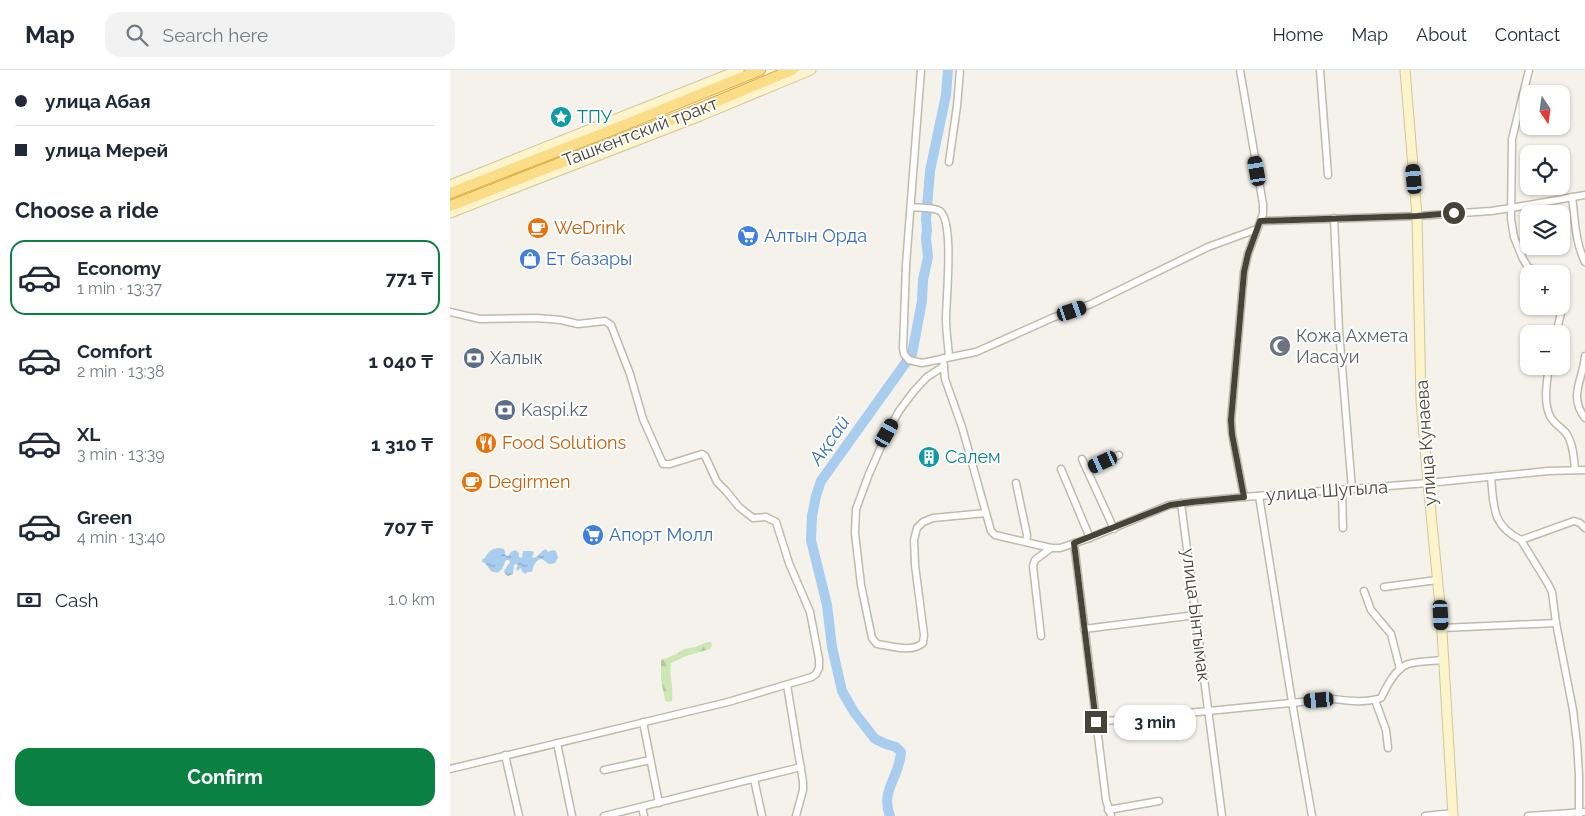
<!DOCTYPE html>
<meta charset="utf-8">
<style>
body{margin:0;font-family:Raleway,sans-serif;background:#f2f2f3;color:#1f2937;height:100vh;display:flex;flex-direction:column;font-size:19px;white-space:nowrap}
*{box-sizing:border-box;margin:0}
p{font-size:16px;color:#747a83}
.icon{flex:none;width:28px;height:28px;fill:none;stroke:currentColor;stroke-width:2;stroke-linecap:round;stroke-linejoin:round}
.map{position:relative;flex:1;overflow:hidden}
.drawer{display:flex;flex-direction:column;background:#fff;width:450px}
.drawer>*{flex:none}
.banner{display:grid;align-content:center;height:110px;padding:0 15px;background:#fff}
.needle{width:32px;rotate:167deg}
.tools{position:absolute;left:1070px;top:15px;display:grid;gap:10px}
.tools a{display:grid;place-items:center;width:50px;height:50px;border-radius:10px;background:#fff;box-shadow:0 1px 4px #0004;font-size:25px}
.end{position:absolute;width:22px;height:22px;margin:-11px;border:6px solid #484338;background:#fff;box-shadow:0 0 0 2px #fff}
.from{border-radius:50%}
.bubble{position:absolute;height:35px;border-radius:15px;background:#fff;box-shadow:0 1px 4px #0004;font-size:16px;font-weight:700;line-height:35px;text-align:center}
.car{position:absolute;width:15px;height:30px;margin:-15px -8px;border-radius:6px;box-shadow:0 0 4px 1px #0007;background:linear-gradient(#222 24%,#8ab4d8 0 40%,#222 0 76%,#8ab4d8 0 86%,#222 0)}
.banner b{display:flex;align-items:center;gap:18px;height:48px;font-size:19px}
.banner b+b{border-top:1px solid #e0e1e3}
.banner i{width:12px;height:12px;background:#1f2937}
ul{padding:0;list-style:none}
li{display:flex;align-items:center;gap:15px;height:75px;margin:0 10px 8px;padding:0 5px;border:2px solid transparent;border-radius:15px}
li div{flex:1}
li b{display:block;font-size:19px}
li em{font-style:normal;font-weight:700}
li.current{border-color:#0b8043}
li>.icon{width:45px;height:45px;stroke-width:1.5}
h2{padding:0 15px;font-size:22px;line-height:60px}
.pay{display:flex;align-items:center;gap:12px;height:55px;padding:0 15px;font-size:19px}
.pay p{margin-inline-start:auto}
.cta{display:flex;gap:10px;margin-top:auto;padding:10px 15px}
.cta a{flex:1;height:58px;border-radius:15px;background:#0b8043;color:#fff;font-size:20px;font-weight:700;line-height:58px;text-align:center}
header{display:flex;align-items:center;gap:30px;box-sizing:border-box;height:70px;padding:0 25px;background:#fff;border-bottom:1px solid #e0e1e3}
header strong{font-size:24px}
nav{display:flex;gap:28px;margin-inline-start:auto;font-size:18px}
.search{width:350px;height:45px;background:#f2f2f3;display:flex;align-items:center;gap:12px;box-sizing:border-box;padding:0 18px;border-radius:15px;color:#747a83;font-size:19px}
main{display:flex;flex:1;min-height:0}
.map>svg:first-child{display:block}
.forest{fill:url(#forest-firs)}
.water{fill:url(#water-ripples)}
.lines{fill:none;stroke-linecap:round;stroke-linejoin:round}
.river{stroke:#a9cdee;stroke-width:10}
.minor-casing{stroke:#c0baad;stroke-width:9}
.secondary-casing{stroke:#d2c79b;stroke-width:11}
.trunk-casing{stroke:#d9aa40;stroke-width:12}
.minor{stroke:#fff;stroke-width:6}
.secondary{stroke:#fdf4cb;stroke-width:9}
.trunk{stroke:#fadd86;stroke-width:10}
.route{stroke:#484338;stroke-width:6}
.labels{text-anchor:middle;stroke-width:4;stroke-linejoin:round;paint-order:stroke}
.culture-label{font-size:18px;fill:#0d838f;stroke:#fff;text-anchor:start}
.street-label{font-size:18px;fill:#484338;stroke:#fff}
.food-label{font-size:18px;fill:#c56008;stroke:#fff;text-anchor:start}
.shop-label{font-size:18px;fill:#366cbe;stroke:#fff;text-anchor:start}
.worship-label{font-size:18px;fill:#5b616d;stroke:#fff;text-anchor:start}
.service-label{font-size:18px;fill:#4e5e75;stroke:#fff;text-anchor:start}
.water-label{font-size:19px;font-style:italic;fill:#3474b1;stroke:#fff}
</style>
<header>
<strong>Map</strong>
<div class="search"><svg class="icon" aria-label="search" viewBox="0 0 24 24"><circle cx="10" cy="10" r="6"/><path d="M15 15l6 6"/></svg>Search here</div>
<nav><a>Home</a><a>Map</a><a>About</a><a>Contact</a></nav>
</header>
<main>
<section class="drawer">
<div class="banner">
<b><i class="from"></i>улица Абая</b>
<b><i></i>улица Мерей</b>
</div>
<h2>Choose a ride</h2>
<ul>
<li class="current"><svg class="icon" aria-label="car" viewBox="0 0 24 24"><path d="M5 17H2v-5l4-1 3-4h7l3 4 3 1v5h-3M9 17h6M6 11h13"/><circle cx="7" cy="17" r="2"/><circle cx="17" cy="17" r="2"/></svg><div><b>Economy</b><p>1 min · 13:37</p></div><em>771 ₸</em></li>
<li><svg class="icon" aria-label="car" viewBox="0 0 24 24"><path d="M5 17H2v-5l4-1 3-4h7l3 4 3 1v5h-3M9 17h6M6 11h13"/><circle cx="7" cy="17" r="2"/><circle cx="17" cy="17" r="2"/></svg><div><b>Comfort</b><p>2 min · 13:38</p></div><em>1 040 ₸</em></li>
<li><svg class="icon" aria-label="car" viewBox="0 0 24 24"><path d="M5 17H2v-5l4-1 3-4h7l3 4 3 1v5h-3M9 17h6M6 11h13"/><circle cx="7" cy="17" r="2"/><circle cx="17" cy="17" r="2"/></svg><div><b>XL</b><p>3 min · 13:39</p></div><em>1 310 ₸</em></li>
<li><svg class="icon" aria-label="car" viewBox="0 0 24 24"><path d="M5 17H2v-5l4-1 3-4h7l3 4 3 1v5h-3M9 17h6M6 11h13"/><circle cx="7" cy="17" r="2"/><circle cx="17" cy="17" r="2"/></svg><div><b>Green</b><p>4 min · 13:40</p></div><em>707 ₸</em></li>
</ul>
<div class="pay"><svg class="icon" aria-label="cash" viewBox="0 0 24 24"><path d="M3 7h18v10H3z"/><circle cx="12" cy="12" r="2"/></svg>Cash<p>1.0 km</p></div>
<div class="cta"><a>Confirm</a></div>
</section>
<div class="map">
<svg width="1135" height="746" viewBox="0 0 1135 746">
<defs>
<pattern id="forest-firs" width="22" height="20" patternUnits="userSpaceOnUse" patternTransform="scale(1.25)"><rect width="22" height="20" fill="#cde7b4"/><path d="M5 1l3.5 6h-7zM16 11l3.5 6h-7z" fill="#b2c79c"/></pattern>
<pattern id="water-ripples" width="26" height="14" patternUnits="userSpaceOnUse" patternTransform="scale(1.25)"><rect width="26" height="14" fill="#a9cdee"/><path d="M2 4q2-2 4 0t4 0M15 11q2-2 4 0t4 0" fill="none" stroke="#8ca8c2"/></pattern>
</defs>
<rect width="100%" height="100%" fill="#f4f2ea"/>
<path class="forest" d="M258 572H261L262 575 260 579 236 586 221 593C219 606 224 618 222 631L217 632 215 630 211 609V590L227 584 234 579 245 577Z"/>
<path class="water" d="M49 478 54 479 56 486H58L61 482 65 480 69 483V487L72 488 73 481H82L84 482 82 487 84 488C90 486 90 481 96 479L98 482 102 480 106 481 108 488 105 493 99 494 92 489C86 489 83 496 82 502H77L76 504 72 502V500L70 498 68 501 66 499 68 495 66 494 64 495 63 504 58 506 56 505 54 501 60 492 59 490H56L52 499 47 503 41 501 35 493 32 492V489L35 488C38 481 42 479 49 478Z"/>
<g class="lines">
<path class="river" d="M440 746C430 720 450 707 451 682L446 677 436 674 425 669 404 642 392 621 382 577 377 535 361 470 362 446 366 426 371 411 462 284 472 231 473 210 478 187 476 168 477 160 476 149 480 101 496 25 498 0"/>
<g class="minor-casing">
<g id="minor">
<path d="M471 0 456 195 453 278 454 284 459 290 472 293 526 282 602 248 641 234 758 177 807 159"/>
<path d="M790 0 813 134V144L798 184 794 202 781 350 782 364 794 427"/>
<path d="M870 0 878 105"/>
<path d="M1079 0 1062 69 1061 149 1064 167 1073 189 1078 197 1091 204"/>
<path d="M499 92 507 36 510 0"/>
<path d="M1122 127C1125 149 1125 172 1135 192"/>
<path d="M461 137C468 138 486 137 491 142 504 156 496 228 496 249 496 261 498 274 499 287"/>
<path d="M884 148 889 260 902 419"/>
<path d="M811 151 967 146 1041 141 1061 138 1135 125"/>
<path d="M0 242 30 249 87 248 111 250 128 254 155 251 161 255 180 304 193 349 213 394H220L252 384 255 386 267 412 276 421 289 437 303 448 316 447 326 452 339 493 360 542 369 589V598L366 604 362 607 278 632 0 699"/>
<path d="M1106 264 1111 243V236"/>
<path d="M1135 286C1133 310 1118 326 1135 348"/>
<path d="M493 288 495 309 512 357 541 461 545 465 601 478H610L637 469 719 435 742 432 794 427 978 413 1098 401 1135 400"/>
<path d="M494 296 477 307 464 321 449 341 437 363 419 404 406 439 405 463 411 515 422 568 427 574C442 576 461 583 473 573L474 565 465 495 464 470 467 458 473 452 483 448 536 443"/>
<path d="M1099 296C1097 311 1093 332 1100 346 1103 353 1111 357 1116 363 1123 373 1124 388 1125 400"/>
<path d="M632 389 664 459"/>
<path d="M611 399 640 468"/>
<path d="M637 400 669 385"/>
<path d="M1041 407C1044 436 1041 455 1071 470L1124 451 1130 453 1135 458"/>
<path d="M566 413 577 465 576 472"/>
<path d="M892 420 893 458"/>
<path d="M809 426 842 632 862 746"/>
<path d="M731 433 772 746"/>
<path d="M1071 470 1098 514 1102 522 1106 553 1123 640 1127 673 1129 705V746"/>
<path d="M624 473 656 730 661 746"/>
<path d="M934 517 987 510"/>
<path d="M914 521 921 540 941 564 950 599"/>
<path d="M992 558 1106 553"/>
<path d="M634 559 746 545"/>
<path d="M591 566 583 496 585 490 601 478"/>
<path d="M337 615 353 712V720L346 746"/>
<path d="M925 630 936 660 938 678"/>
<path d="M193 652 209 733"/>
<path d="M646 652 882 629C899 631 915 633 931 628 937 616 945 599 958 594 968 591 982 591 993 590"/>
<path d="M107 673 122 746"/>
<path d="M55 685 69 746"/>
<path d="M154 700 200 690"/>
<path d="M304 709 312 746"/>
<path d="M192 737 194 746"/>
<path d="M658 740 709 731"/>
<path d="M154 746 351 697"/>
<path d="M975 746 1003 743"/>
<path d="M1078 746 1135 742"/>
</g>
</g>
<g class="secondary-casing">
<g id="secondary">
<path d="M955 0 967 146 971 331 978 413 991 545 1003 746"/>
<path d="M0 115 289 0"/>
<path d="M0 143 250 46 361 0"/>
</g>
</g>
<g class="trunk-casing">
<g id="trunk">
<path d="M0 123 157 62 310 0"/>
<path d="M0 136 246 40 342 0"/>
</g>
</g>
<use href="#minor" class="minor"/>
<use href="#secondary" class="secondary"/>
<use href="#trunk" class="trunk"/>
</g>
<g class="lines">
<path class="route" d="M646 652 624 473 720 435 742 432 794 427 782 364 781 350 794 202 798 184 810 151 967 146 1004 143"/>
</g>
<defs>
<g id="sight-disc" transform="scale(1.125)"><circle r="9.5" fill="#0f9aa8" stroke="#fff"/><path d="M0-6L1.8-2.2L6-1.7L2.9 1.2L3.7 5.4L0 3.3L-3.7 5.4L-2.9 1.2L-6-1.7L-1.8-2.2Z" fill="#fff"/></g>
<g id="cafe-disc" transform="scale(1.125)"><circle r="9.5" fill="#e8710a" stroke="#fff"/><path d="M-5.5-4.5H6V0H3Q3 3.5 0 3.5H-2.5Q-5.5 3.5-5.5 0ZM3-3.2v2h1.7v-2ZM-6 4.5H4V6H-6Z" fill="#fff"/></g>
<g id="supermarket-disc" transform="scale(1.125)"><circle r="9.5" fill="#3f7fe0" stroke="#fff"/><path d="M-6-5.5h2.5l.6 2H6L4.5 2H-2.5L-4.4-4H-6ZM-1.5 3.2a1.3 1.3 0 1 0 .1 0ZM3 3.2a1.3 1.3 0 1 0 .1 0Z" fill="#fff"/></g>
<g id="shop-disc" transform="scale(1.125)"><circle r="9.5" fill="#3f7fe0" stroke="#fff"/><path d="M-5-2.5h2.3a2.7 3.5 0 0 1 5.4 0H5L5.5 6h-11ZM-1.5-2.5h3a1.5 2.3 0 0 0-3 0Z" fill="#fff"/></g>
<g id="mosque-disc" transform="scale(1.125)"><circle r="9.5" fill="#6b7280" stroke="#fff"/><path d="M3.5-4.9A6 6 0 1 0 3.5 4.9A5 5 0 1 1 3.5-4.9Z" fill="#fff"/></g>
<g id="bank-disc" transform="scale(1.125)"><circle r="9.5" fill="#5c6f8a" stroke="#fff"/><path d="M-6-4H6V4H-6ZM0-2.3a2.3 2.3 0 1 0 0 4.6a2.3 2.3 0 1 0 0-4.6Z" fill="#fff"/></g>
<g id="restaurant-disc" transform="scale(1.125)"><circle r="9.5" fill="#e8710a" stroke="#fff"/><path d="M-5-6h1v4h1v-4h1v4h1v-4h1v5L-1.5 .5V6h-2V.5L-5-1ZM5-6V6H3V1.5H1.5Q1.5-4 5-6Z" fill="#fff"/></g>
<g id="building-disc" transform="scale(1.125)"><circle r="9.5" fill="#0f9aa8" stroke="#fff"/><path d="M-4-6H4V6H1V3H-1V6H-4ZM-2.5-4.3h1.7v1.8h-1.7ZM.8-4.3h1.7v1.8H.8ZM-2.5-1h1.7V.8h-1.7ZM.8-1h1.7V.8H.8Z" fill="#fff"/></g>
</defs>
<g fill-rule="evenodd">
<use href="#sight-disc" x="111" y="47"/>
<use href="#cafe-disc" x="88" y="158"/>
<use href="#supermarket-disc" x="298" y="166"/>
<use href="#shop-disc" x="80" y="189"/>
<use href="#mosque-disc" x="830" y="276"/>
<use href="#bank-disc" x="24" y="288"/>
<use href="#bank-disc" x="55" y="340"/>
<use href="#restaurant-disc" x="36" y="373"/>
<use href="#building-disc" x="479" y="387"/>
<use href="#cafe-disc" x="22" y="412"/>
<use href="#supermarket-disc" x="143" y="465"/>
</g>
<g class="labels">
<g class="culture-label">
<text x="127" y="53">ТПУ</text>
<text x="495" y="393">Салем</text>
</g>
<g class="street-label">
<text transform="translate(190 62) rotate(-21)" y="6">Ташкентский тракт</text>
<text transform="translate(976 373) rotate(-94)" y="6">улица Кунаева</text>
<text transform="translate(877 421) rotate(-4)" y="6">улица Шугыла</text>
<text transform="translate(746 545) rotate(83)" y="6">улица Ынтымак</text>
</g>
<g class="food-label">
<text x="104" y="164">WeDrink</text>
<text x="52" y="379">Food Solutions</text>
<text x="38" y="418">Degirmen</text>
</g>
<g class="shop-label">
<text x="314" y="172">Алтын Орда</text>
<text x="96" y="195">Ет базары</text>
<text x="159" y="471">Апорт Молл</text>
</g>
<g class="worship-label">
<text x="846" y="272">Кожа Ахмета<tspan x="846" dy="21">Иасауи</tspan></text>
</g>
<g class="service-label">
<text x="40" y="294">Халык</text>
<text x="71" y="346">Kaspi.kz</text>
</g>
<g class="water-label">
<text transform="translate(379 370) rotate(-55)" y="7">Ақсай</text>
</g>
</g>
</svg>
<div class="tools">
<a><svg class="needle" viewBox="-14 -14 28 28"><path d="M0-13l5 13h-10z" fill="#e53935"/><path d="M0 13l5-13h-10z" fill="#747a83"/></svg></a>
<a><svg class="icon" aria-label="locate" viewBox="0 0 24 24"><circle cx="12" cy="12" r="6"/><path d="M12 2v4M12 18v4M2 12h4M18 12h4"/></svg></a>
<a><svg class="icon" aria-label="layers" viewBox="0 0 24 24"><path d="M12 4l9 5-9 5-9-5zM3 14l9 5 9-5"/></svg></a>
<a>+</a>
<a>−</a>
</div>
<i class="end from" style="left:1004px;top:143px"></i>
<i class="end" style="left:646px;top:652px"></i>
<div class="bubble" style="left:664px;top:635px;width:82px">3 min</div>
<i class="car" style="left:807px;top:101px;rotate:350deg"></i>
<i class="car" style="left:964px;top:109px;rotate:355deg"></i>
<i class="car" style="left:622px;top:241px;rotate:71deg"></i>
<i class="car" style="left:437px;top:363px;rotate:29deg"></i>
<i class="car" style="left:653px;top:392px;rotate:245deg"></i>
<i class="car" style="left:991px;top:545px;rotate:177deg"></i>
<i class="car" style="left:869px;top:630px;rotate:265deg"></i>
</div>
</main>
